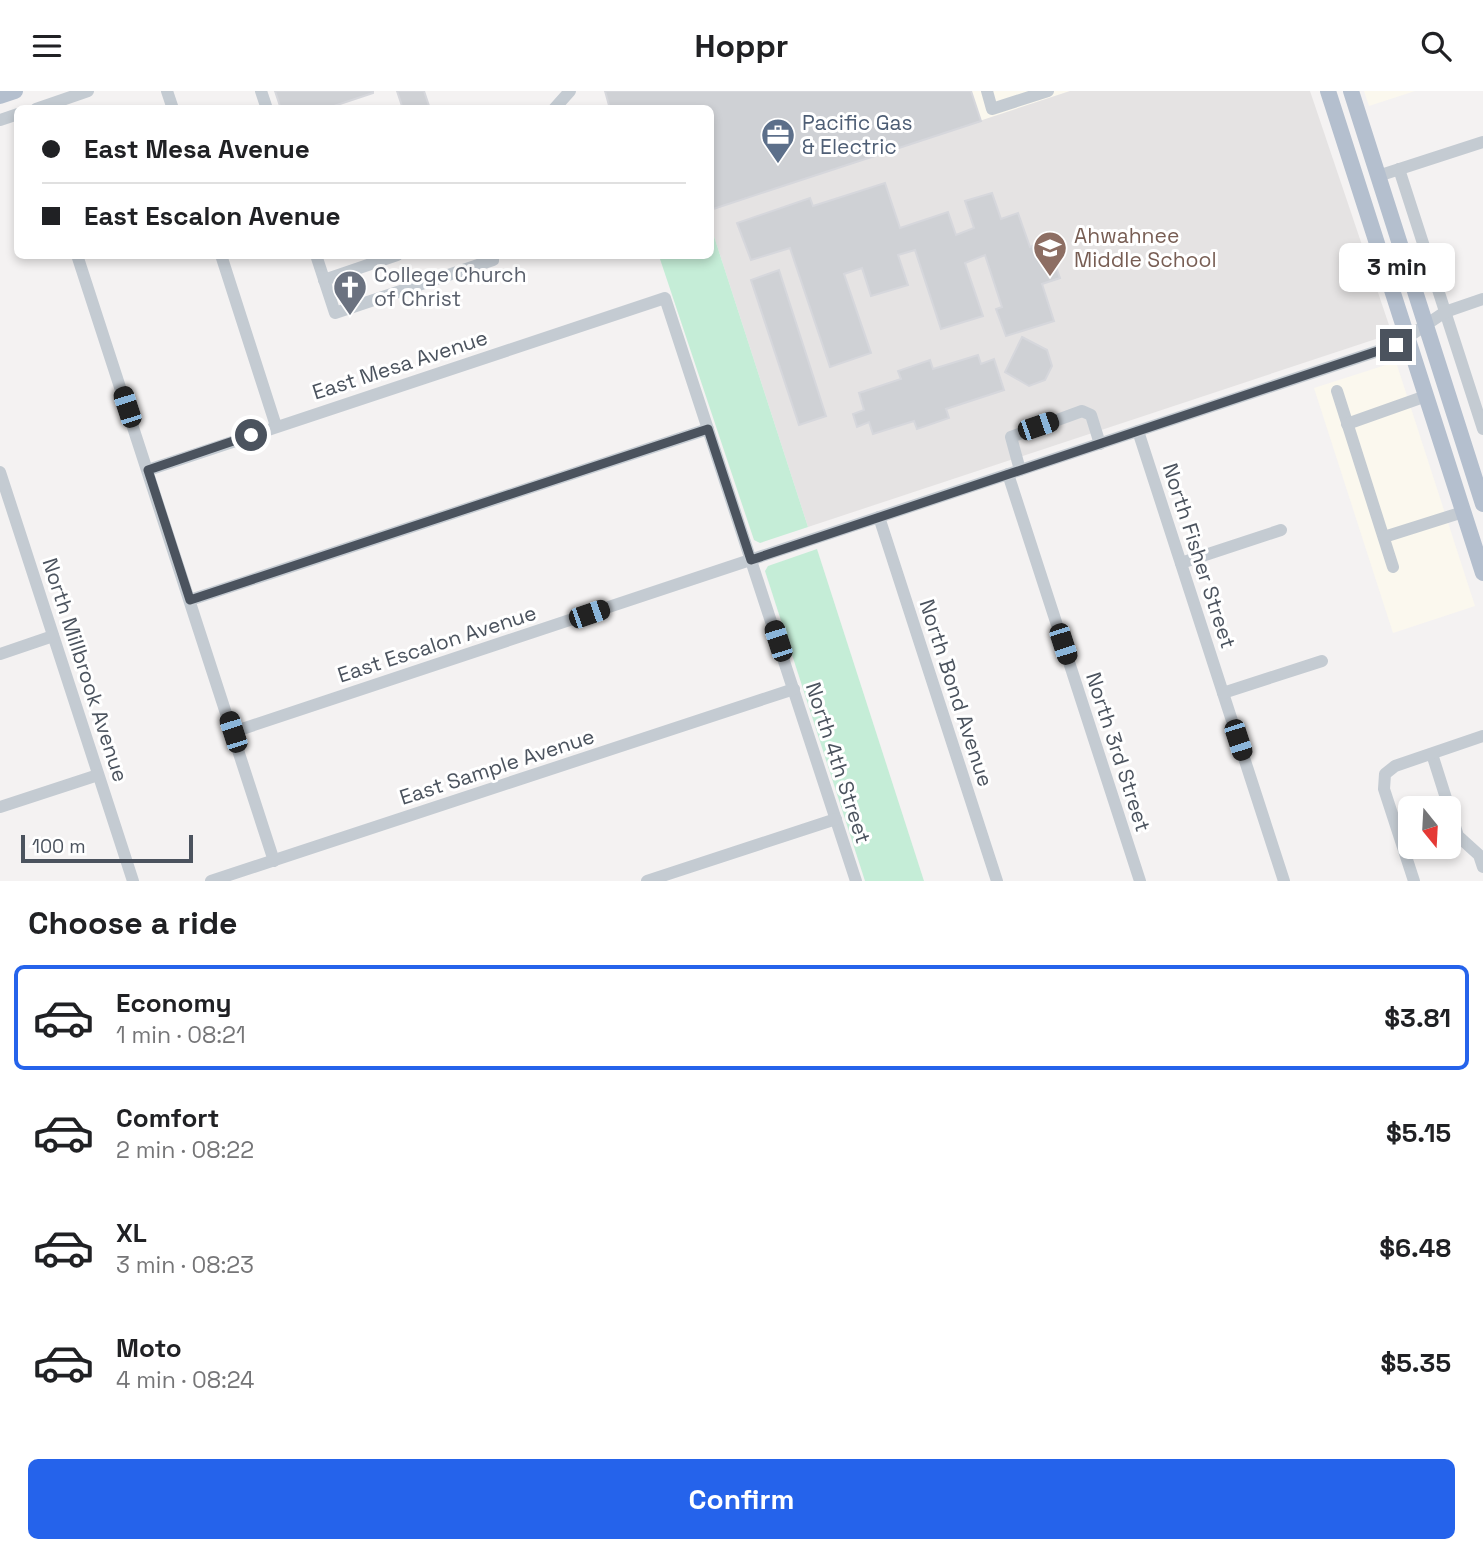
<!DOCTYPE html>
<meta charset="utf-8">
<style>
body{margin:0;font-family:"Space Grotesk",sans-serif;background:#f2f2f2;color:#202124;height:100vh;display:flex;flex-direction:column;font-size:26px;white-space:nowrap}
*{box-sizing:border-box;margin:0}
p{font-size:23px;color:#757577}
.icon{flex:none;width:38px;height:38px;fill:none;stroke:currentColor;stroke-width:2;stroke-linecap:round;stroke-linejoin:round}
.map{position:relative;height:790px;overflow:hidden}
.panel{display:flex;flex-direction:column;background:#fff;flex:1}
.panel>*{flex:none}
.hud{position:absolute;left:14px;top:14px;width:700px;height:154px;border-radius:10px;box-shadow:0 4px 10px #0003;display:grid;align-content:center;height:154px;padding:0 28px;background:#fff}
.needle{width:46px;rotate:162deg}
.controls{position:absolute;left:1398px;top:705px;display:grid;gap:14px}
.controls a{display:grid;place-items:center;width:63px;height:63px;border-radius:10px;background:#fff;box-shadow:0 4px 10px #0003;font-size:35px}
.scale{position:absolute;left:21px;bottom:18px;width:172px;box-sizing:border-box;padding-left:7px;border:4px solid #4b535e;border-top:0;font-size:19px;line-height:24px;white-space:nowrap;color:#4b535e;-webkit-text-stroke:5px #fff;paint-order:stroke}
.end{position:absolute;width:32px;height:32px;margin:-16px;border:9px solid #4b535e;background:#fff;box-shadow:0 0 0 4px #fff}
.from{border-radius:50%}
.bubble{position:absolute;height:49px;border-radius:10px;background:#fff;box-shadow:0 4px 10px #0003;font-size:23px;font-weight:600;line-height:49px;text-align:center}
.car{position:absolute;width:21px;height:42px;margin:-21px -10px;border-radius:9px;box-shadow:0 0 5px 2px #0007;background:linear-gradient(#222 24%,#8ab4d8 0 40%,#222 0 76%,#8ab4d8 0 86%,#222 0)}
.hud b{display:flex;align-items:center;gap:24px;height:66px;font-size:26px}
.hud b+b{border-top:2px solid #e0e0e0}
.hud i{width:18px;height:18px;background:#202124}
ul{padding:0;list-style:none}
li{display:flex;align-items:center;gap:21px;height:105px;margin:0 14px 10px;padding:0 14px;border:4px solid transparent;border-radius:10px}
li div{flex:1}
li b{display:block;font-size:26px}
li em{font-style:normal;font-weight:600}
li.active{border-color:#2563eb}
li>.icon{width:63px;height:63px;stroke-width:1.5}
h2{padding:0 28px;font-size:32px;line-height:84px}
.cta{display:flex;gap:14px;margin-top:auto;padding:14px 28px}
.cta a{flex:1;height:80px;border-radius:10px;background:#2563eb;color:#fff;font-size:28px;font-weight:600;line-height:80px;text-align:center}
header{display:flex;justify-content:space-between;align-items:center;height:91px;padding:0 28px;background:#fff;font-size:32px;font-weight:600}
.map>svg:first-child{display:block}
.commercial{fill:#fbf8ee}
.education{fill:#e5e3e3}
.green{fill:#c5edd7}
.building{fill:#cfd1d5;stroke:#d6d7dc;stroke-width:2}
.lines{fill:none;stroke-linecap:round;stroke-linejoin:round}
.minor{stroke:#c4cbd2;stroke-width:12}
.major{stroke:#b4bfce;stroke-width:16}
.route{stroke:#4b535e;stroke-width:9}
.labels{text-anchor:middle;stroke-width:6;stroke-linejoin:round;paint-order:stroke}
.service-label{font-size:21px;fill:#4e5e75;stroke:#fff;text-anchor:start}
.education-label{font-size:21px;fill:#785e54;stroke:#fff;text-anchor:start}
.worship-label{font-size:21px;fill:#5b616d;stroke:#fff;text-anchor:start}
.street-label{font-size:21px;fill:#4b535e;stroke:#fff}
</style>
<header><svg class="icon" aria-label="menu" viewBox="0 0 24 24"><path d="M4 6h16M4 12h16M4 18h16"/></svg>Hoppr<svg class="icon" aria-label="search" viewBox="0 0 24 24"><circle cx="10" cy="10" r="6"/><path d="M15 15l6 6"/></svg></header>
<div class="map">
<svg width="1483" height="790" viewBox="0 0 1483 790">
<rect width="100%" height="100%" fill="#f4f2f2"/>
<g class="commercial">
<path d="M971 0H1070L981 30Z"/>
<path d="M1364 0H1415L1369 15Z"/>
<path d="M1392 272 1397 274 1475 515 1393 542 1314 297Z"/>
</g>
<path class="education" d="M1070 0H1310L1390 237 1385 245 808 436 711 136 710 119Z"/>
<g class="green">
<path d="M711 136 808 436 760 452 754 449 659 165 710 164Z"/>
<path d="M817 458 924 790H865L765 480 768 475Z"/>
</g>
<g class="building">
<path d="M275 0H373V2L325 18H281Z"/>
<path d="M397 0H424L430 18H403Z"/>
<path d="M605 0H971L981 30 710 119V18H610Z"/>
<path d="M885 92 900 137 948 121 956 144 974 137 965 110 992 102 1001 128 1018 122 1030 156 1047 150 1060 187 1042 193 1054 230 1006 245 996 218 1002 216 985 164 965 172 983 225 941 238 915 159 898 164 908 194 871 205 862 177 844 183 871 262 830 276 790 157 751 169 737 132 810 107 813 115Z"/>
<path d="M779 179 826 325 799 334 751 189Z"/>
<path d="M1022 246 1047 259 1052 275 1045 289 1029 295 1005 281Z"/>
<path d="M978 264 981 273 994 268 1004 299 946 318 949 327 917 338 914 330 873 343 869 331 857 336 853 323 864 319 859 302 901 288 898 280 930 269 933 278Z"/>
</g>
<g class="lines">
<g class="minor">
<path d="M167 0 173 18"/>
<path d="M261 0 267 18"/>
<path d="M987 0 992 18 1048 0"/>
<path d="M36 18 88 0"/>
<path d="M554 18 570 0"/>
<path d="M0 29 18 23"/>
<path d="M1399 78 1483 338"/>
<path d="M1378 85 1483 51"/>
<path d="M77 164 274 770"/>
<path d="M221 164 276 335"/>
<path d="M316 164 335 222 493 169 492 164"/>
<path d="M324 189 397 164"/>
<path d="M1337 300 1393 476"/>
<path d="M1347 333 1426 305"/>
<path d="M1138 340 1284 790"/>
<path d="M148 379 665 207 856 790"/>
<path d="M1020 379 1011 346 1082 320 1091 324 1100 353"/>
<path d="M0 381 133 790"/>
<path d="M1008 383 1140 790"/>
<path d="M879 426 997 790"/>
<path d="M1384 446 1463 421"/>
<path d="M1181 472 1281 439"/>
<path d="M190 509 708 338"/>
<path d="M0 563 53 545"/>
<path d="M1223 602 1322 570"/>
<path d="M233 641 1396 254 1445 221 1483 208"/>
<path d="M1432 663 1458 745 1479 764 1483 776"/>
<path d="M0 716 98 684"/>
<path d="M211 790 794 598"/>
<path d="M647 790 836 728"/>
<path d="M1414 790 1384 698 1385 683 1395 675 1483 645"/>
</g>
<g class="major">
<path d="M1328 0 1483 482"/>
<path d="M1351 0 1483 413"/>
<path d="M0 5 15 0"/>
</g>
</g>
<g class="lines">
<path class="route" d="M251 344 148 379 190 509 708 338 751 469 1396 254"/>
</g>
<defs>
<g id="office-pin" transform="scale(1.75)"><path d="M0 17L-7.5 6A9.5 9.5 0 1 1 7.5 6Z" fill="#5c6f8a" stroke="#fff"/><path d="M-6-3h4V-5.5h4V-3h4V5H-6ZM-1-4.5V-3h2v-1.5ZM-6 0V1H6V0Z" fill="#fff"/></g>
<g id="school-pin" transform="scale(1.75)"><path d="M0 17L-7.5 6A9.5 9.5 0 1 1 7.5 6Z" fill="#8d6e63" stroke="#fff"/><path d="M0-5L7-2L0 1L-7-2ZM-4 1L0 2.5L4 1V4Q0 6-4 4Z" fill="#fff"/></g>
<g id="church-pin" transform="scale(1.75)"><path d="M0 17L-7.5 6A9.5 9.5 0 1 1 7.5 6Z" fill="#6b7280" stroke="#fff"/><path d="M-1.2-6h2.4v3.5h3.3v2.4h-3.3V6h-2.4V-.1h-3.3v-2.4h3.3Z" fill="#fff"/></g>
</defs>
<g fill-rule="evenodd">
<use href="#office-pin" x="778" y="44"/>
<use href="#school-pin" x="1050" y="157"/>
<use href="#church-pin" x="350" y="196"/>
</g>
<g class="labels">
<g class="service-label">
<text x="802" y="39">Pacific Gas<tspan x="802" dy="24">&amp; Electric</tspan></text>
</g>
<g class="education-label">
<text x="1074" y="152">Ahwahnee<tspan x="1074" dy="24">Middle School</tspan></text>
</g>
<g class="worship-label">
<text x="374" y="191">College Church<tspan x="374" dy="24">of Christ</tspan></text>
</g>
<g class="street-label">
<text transform="translate(400 274) rotate(-18)" y="7">East Mesa Avenue</text>
<text transform="translate(1199 465) rotate(72)" y="7">North Fisher Street</text>
<text transform="translate(437 553) rotate(-18)" y="7">East Escalon Avenue</text>
<text transform="translate(85 579) rotate(72)" y="7">North Millbrook Avenue</text>
<text transform="translate(956 602) rotate(72)" y="7">North Bond Avenue</text>
<text transform="translate(1118 661) rotate(72)" y="7">North 3rd Street</text>
<text transform="translate(838 672) rotate(72)" y="7">North 4th Street</text>
<text transform="translate(497 676) rotate(-18)" y="7">East Sample Avenue</text>
</g>
</g>
</svg>
<div class="controls">
<a><svg class="needle" viewBox="-14 -14 28 28"><path d="M0-13l5 13h-10z" fill="#e53935"/><path d="M0 13l5-13h-10z" fill="#757577"/></svg></a>
</div>
<div class="scale">100 m</div>
<i class="end from" style="left:251px;top:344px"></i>
<i class="end" style="left:1396px;top:254px"></i>
<div class="bubble" style="left:1339px;top:152px;width:116px">3 min</div>
<i class="car" style="left:127px;top:316px;rotate:342deg"></i>
<i class="car" style="left:1038px;top:335px;rotate:71deg"></i>
<i class="car" style="left:589px;top:523px;rotate:71deg"></i>
<i class="car" style="left:778px;top:550px;rotate:342deg"></i>
<i class="car" style="left:1063px;top:553px;rotate:162deg"></i>
<i class="car" style="left:233px;top:641px;rotate:342deg"></i>
<i class="car" style="left:1238px;top:649px;rotate:162deg"></i>
<div class="hud">
<b><i class="from"></i>East Mesa Avenue</b>
<b><i></i>East Escalon Avenue</b>
</div>
</div>
<section class="panel">
<h2>Choose a ride</h2>
<ul>
<li class="active"><svg class="icon" aria-label="car" viewBox="0 0 24 24"><path d="M5 17H2v-5l4-1 3-4h7l3 4 3 1v5h-3M9 17h6M6 11h13"/><circle cx="7" cy="17" r="2"/><circle cx="17" cy="17" r="2"/></svg><div><b>Economy</b><p>1 min · 08:21</p></div><em>$3.81</em></li>
<li><svg class="icon" aria-label="car" viewBox="0 0 24 24"><path d="M5 17H2v-5l4-1 3-4h7l3 4 3 1v5h-3M9 17h6M6 11h13"/><circle cx="7" cy="17" r="2"/><circle cx="17" cy="17" r="2"/></svg><div><b>Comfort</b><p>2 min · 08:22</p></div><em>$5.15</em></li>
<li><svg class="icon" aria-label="car" viewBox="0 0 24 24"><path d="M5 17H2v-5l4-1 3-4h7l3 4 3 1v5h-3M9 17h6M6 11h13"/><circle cx="7" cy="17" r="2"/><circle cx="17" cy="17" r="2"/></svg><div><b>XL</b><p>3 min · 08:23</p></div><em>$6.48</em></li>
<li><svg class="icon" aria-label="car" viewBox="0 0 24 24"><path d="M5 17H2v-5l4-1 3-4h7l3 4 3 1v5h-3M9 17h6M6 11h13"/><circle cx="7" cy="17" r="2"/><circle cx="17" cy="17" r="2"/></svg><div><b>Moto</b><p>4 min · 08:24</p></div><em>$5.35</em></li>
</ul>
<div class="cta"><a>Confirm</a></div>
</section>
